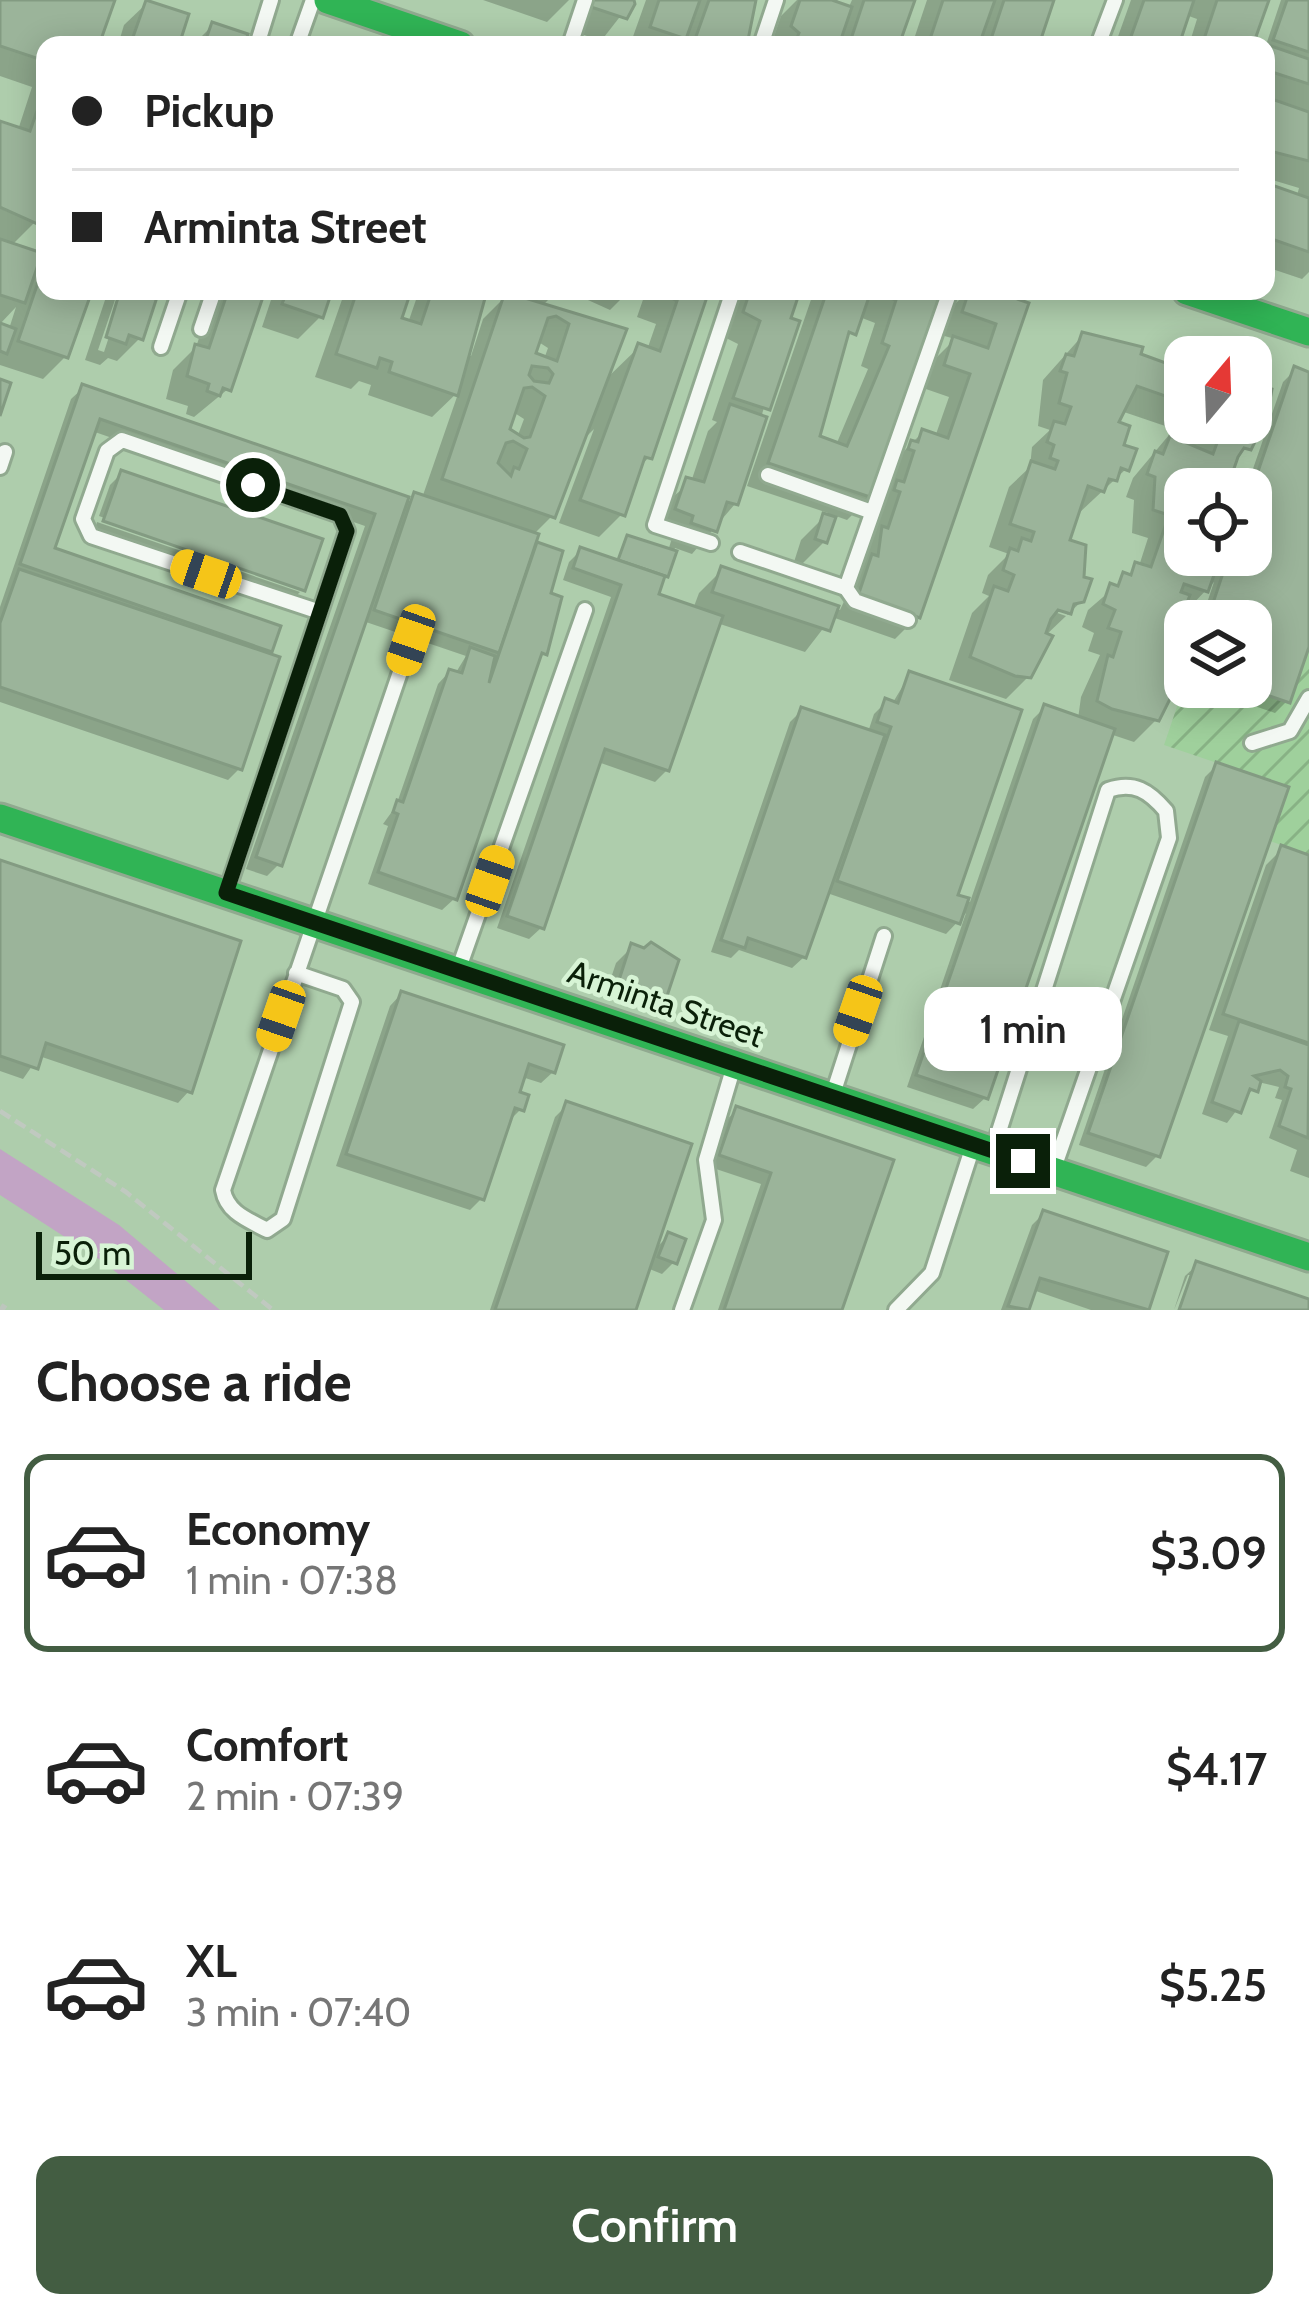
<!DOCTYPE html>
<meta charset="utf-8">
<style>
body{margin:0;font-family:Cabin,sans-serif;background:#f2f2f2;color:#222;height:100vh;display:flex;flex-direction:column;font-size:45px;white-space:nowrap}
*{box-sizing:border-box;margin:0}
p{font-size:39px;color:#767676}
.icon{flex:none;width:66px;height:66px;fill:none;stroke:currentColor;stroke-width:2;stroke-linecap:round;stroke-linejoin:round}
.map{position:relative;height:1310px;overflow:hidden}
.details{display:flex;flex-direction:column;background:#fff;flex:1}
.details>*{flex:none}
.top-card{position:absolute;left:36px;top:36px;width:1239px;height:264px;border-radius:24px;box-shadow:0 6px 30px #0003;display:grid;align-content:center;height:264px;padding:0 36px;background:#fff}
.needle{width:78px;rotate:19deg}
.controls{position:absolute;left:1164px;top:336px;display:grid;gap:24px}
.controls a{display:grid;place-items:center;width:108px;height:108px;border-radius:24px;background:#fff;box-shadow:0 6px 30px #0003;font-size:60px}
.scale{position:absolute;left:36px;bottom:30px;width:216px;box-sizing:border-box;padding-left:12px;border:6px solid #0a2009;border-top:0;font-size:33px;line-height:42px;white-space:nowrap;color:#0a2009;-webkit-text-stroke:9px #d7f4d5;paint-order:stroke}
.end{position:absolute;width:54px;height:54px;margin:-27px;border:15px solid #0a2009;background:#fff;box-shadow:0 0 0 6px #fff}
.from{border-radius:50%}
.bubble{position:absolute;height:84px;border-radius:24px;background:#fff;box-shadow:0 6px 30px #0003;font-size:39px;font-weight:600;line-height:84px;text-align:center}
.car{position:absolute;width:36px;height:72px;margin:-36px -18px;border-radius:15px;box-shadow:0 0 9px 3px #0007;background:linear-gradient(#f5c518 24%,#345 0 40%,#f5c518 0 76%,#345 0 86%,#f5c518 0)}
.top-card b{display:flex;align-items:center;gap:42px;height:114px;font-size:45px}
.top-card b+b{border-top:3px solid #e0e0e0}
.top-card i{width:30px;height:30px;background:#222}
ul{padding:0;list-style:none}
li{display:flex;align-items:center;gap:36px;height:198px;margin:0 24px 18px;padding:0 12px;border:6px solid transparent;border-radius:24px}
li div{flex:1}
li b{display:block;font-size:45px}
li em{font-style:normal;font-weight:600}
li.current{border-color:#435d42}
li>.icon{width:108px;height:108px;stroke-width:1.5}
h2{padding:0 36px;font-size:54px;line-height:144px}
.primary-button{display:flex;gap:24px;margin-top:auto;padding:24px 36px}
.primary-button a{flex:1;height:138px;border-radius:24px;background:#435d42;color:#fff;font-size:48px;font-weight:600;line-height:138px;text-align:center}
.map>svg:first-child{display:block}
.industrial{fill:url(#industrial-furrows)}
.water{fill:#c2a4c5}
.shadow{fill:#0003;fill-rule:evenodd}
.building{fill:#9bb49a;stroke:#839b82;stroke-width:3;fill-rule:evenodd}
.lines{fill:none;stroke-linecap:round;stroke-linejoin:round}
.lane-casing{stroke:#90a98f;stroke-width:20}
.fast-casing{stroke:#90a98f;stroke-width:33}
.path{stroke:#c0c9c0;stroke-width:4.5;stroke-dasharray:12 6;stroke-linecap:butt}
.lane{stroke:#f3f8f3;stroke-width:14}
.fast{stroke:#30b455;stroke-width:27}
.rail{stroke:#bdc6bd;stroke-width:9;stroke-dasharray:18 9;stroke-linecap:butt}
.route{stroke:#0a2009;stroke-width:15}
.labels{text-anchor:middle;stroke-width:9;stroke-linejoin:round;paint-order:stroke}
.street-label{font-size:33px;fill:#0a2009;stroke:#d7f4d5}
</style>
<div class="map">
<svg width="1309" height="1310" viewBox="0 0 1309 1310">
<defs>
<pattern id="industrial-furrows" width="10" height="10" patternUnits="userSpaceOnUse" patternTransform="scale(3)"><rect width="10" height="10" fill="#9fd09c"/><path d="M-1 1l2-2M0 10L10 0M9 11l2-2" fill="none" stroke="#88b285"/></pattern>
</defs>
<rect width="100%" height="100%" fill="#aecdac"/>
<path class="industrial" d="M1294 366 1309 372V855L1270 841 1288 787 1164 745 1185 683 1251 687V621H1207L1229 555H1251Z"/>
<path class="water" d="M0 1149 119 1225 220 1310H164L102 1261 0 1195Z"/>
<g class="shadow">
<path d="M0 0H111L96 45H45V192L34 223 11 246 35 254 45 224V291H89L66 356 43 379 0 365V327L9 329 16 307 0 324V124L18 130 32 87 0 76Z"/>
<path d="M483 0H569L547 22Z"/>
<path d="M580 0H633L601 41 570 30Z"/>
<path d="M646 0H753L743 45H680L683 38 676 45H630Z"/>
<path d="M797 0H838L834 4 848 9 852 0H914L899 45H771L781 16Z"/>
<path d="M927 0H1052L1038 45H912Z"/>
<path d="M1131 0H1266L1250 45H1189L1197 19 1186 15 1176 45H1115Z"/>
<path d="M1281 0H1309V272L1302 279 1266 267V188L1296 199 1299 188 1266 178V45Z"/>
<path d="M147 3 175 45H118L124 25Z"/>
<path d="M213 25 241 45H193Z"/>
<path d="M108 291H118L98 350 104 352 124 291H156L140 338 117 361 108 358 100 365 85 360Z"/>
<path d="M215 291H262L228 389 194 417 186 414 188 406 166 399 173 370 196 347Z"/>
<path d="M274 291H329L321 316 298 339 262 327Z"/>
<path d="M345 291H408L398 320 408 323 419 291H483L462 353 471 356 483 319 505 297 497 291H557L542 306 623 331 606 379 639 347 647 350 656 324 637 317 646 291H706L649 457 638 469 622 514 599 537 559 523 594 429 575 448 552 516 533 535V543L559 553 547 595 544 653 536 661 454 899 442 910 368 884 388 826 383 824 396 806 438 684 449 672 455 674 466 656 363 621 279 864 267 876 246 869 365 526 92 431 51 550 270 650 240 768 228 780 0 702V607L71 399 83 388 410 501 422 498 459 391 432 417 368 395 371 385 359 381 351 389 315 377ZM537 341 548 348 544 359 533 355ZM513 412 524 419 518 435 506 431Z"/>
<path d="M568 291H629L610 310Z"/>
<path d="M744 291H799L735 504 692 554 675 548 660 579 655 596 693 609 699 593 722 570 840 610 863 561 857 559 870 542 879 515 873 513 893 474 887 472 889 466 923 432 935 437 949 397 923 388 931 363 955 339 941 335 949 310 968 291 1025 304 918 616 895 639 832 617 805 652 717 623 667 770 655 782 598 762 541 928 529 939 497 928 611 597 563 580 569 562 581 550 617 563 627 538 668 551 672 538 654 532 664 504 691 482 708 431 717 422 712 420 738 344 722 336Z"/>
<path d="M814 291H941L870 497 847 520 833 515 825 541 802 564 794 562 801 540 828 513 747 486ZM857 316 875 323 861 366 868 369 836 445 816 438 825 393Z"/>
<path d="M1083 335 1185 373V423H1251V385L1269 391 1258 435 1234 459 1226 482 1233 489H1185V555H1251V489H1246L1283 382 1295 370 1309 375V638L1287 701 1275 713 1199 687H1251V621H1201L1214 582 1185 612V626L1163 648 1168 661 1157 719 1134 742 1110 734 985 1098 973 1109 907 1087 966 913 946 934 827 893 804 957 792 968 739 950 731 958 711 952 790 722 802 710 868 732 874 714 886 702 892 704 910 674 954 897 970 902 1033 719 1045 707 1078 719 1081 697 1100 655 1088 651 1094 633 1082 627 1088 610 1139 566 1148 538 1132 533 1134 500 1126 497 1133 478 1174 429 1121 411 1115 424 1126 469 1079 513 1066 541 1082 601 1067 615V610L1043 608 1066 616 1045 636 1029 676 1006 699 949 680 972 613 989 596 982 593 988 575 1009 554 989 547 1009 487 1030 467 1032 447 1050 430 1038 426 1043 380Z"/>
<path d="M122 473 319 541 303 589 99 516 110 485Z"/>
<path d="M97 522 300 592 291 601 94 533Z"/>
<path d="M1216 766 1157 1156 1146 1167 1079 1145 1205 777Z"/>
<path d="M1282 849 1309 858V1178L1290 1171 1297 1150 1269 1138 1282 1100 1275 1098 1279 1087 1258 1082 1227 1123 1202 1114 1228 1036 1209 1030 1266 865Z"/>
<path d="M0 863 189 1091 178 1103 39 1056 23 1079 0 1071Z"/>
<path d="M632 947 664 995 648 1011 605 996 616 963Z"/>
<path d="M401 994 553 1072 541 1083 522 1077 516 1094 521 1109 509 1121 481 1199 470 1210 336 1166 390 1006Z"/>
<path d="M567 1105 652 1252 669 1235 674 1262 662 1274 647 1268 633 1310H490L555 1117Z"/>
<path d="M736 1110 890 1162 839 1310H718L761 1184 710 1167 725 1122Z"/>
<path d="M1044 1213 1164 1254 1145 1310H1091L1033 1290 1026 1310H1001L1032 1225Z"/>
<path d="M1197 1265 1309 1302V1310L1195 1275H1188L1174 1310 1185 1276Z"/>
</g>
<g class="building">
<path d="M0 0H115L99 45H45V61L0 46Z"/>
<path d="M146 0 189 14 179 45H137L139 39 133 37Z"/>
<path d="M593 0H634L635 4 627 19 591 7Z"/>
<path d="M659 0H700L686 39 650 27Z"/>
<path d="M709 0H756L747 45 694 42Z"/>
<path d="M800 0H832L852 7 839 45H794L799 33 791 26Z"/>
<path d="M864 0H915L899 45H849Z"/>
<path d="M943 0H995L979 45H928Z"/>
<path d="M1004 0H1054L1039 45H989Z"/>
<path d="M1144 0H1194L1179 45H1128Z"/>
<path d="M1217 0H1269L1253 45H1202Z"/>
<path d="M1287 0H1309V52L1273 40Z"/>
<path d="M212 22 248 34 244 45H204Z"/>
<path d="M1265 44 1309 59V84L1266 70Z"/>
<path d="M45 88V201L40 225 0 207V121L30 131Z"/>
<path d="M1266 97 1309 112V161L1266 150Z"/>
<path d="M1266 183 1309 198V252L1266 237Z"/>
<path d="M0 239 42 253 25 303 0 295Z"/>
<path d="M45 262V291H92L68 358 18 341Z"/>
<path d="M120 291H159L143 340 129 335 126 344 106 337Z"/>
<path d="M228 291H265L231 391 223 388 220 396 207 391 209 384 187 376 195 344 209 348Z"/>
<path d="M287 291H332L323 318 282 304Z"/>
<path d="M357 291H411L402 318 421 324 432 291H487L458 396 389 372 392 362 380 358 377 368 336 354Z"/>
<path d="M659 291H709L652 459 645 457 625 516 580 500 638 343 660 351 677 301Z"/>
<path d="M750 291H800L791 318 800 321 770 410 733 398 760 321 743 312Z"/>
<path d="M827 291H871L856 335 849 332 820 436 847 446 889 346 882 343 896 300 871 291H944L873 498 768 463Z"/>
<path d="M969 291H994L1029 303 920 618 858 596 872 554 878 556 882 526 888 528 900 492 894 490 897 480 904 482 914 451 908 449 911 440 918 442 922 429 948 438 970 374 944 365 953 336 988 348 996 324 962 312Z"/>
<path d="M505 292 627 329 555 518 442 479ZM556 316 569 324 557 361 536 353 548 318ZM532 366 548 368 553 374 549 383 534 381 529 375ZM532 387 545 396 530 437 524 438 510 429 524 388ZM513 441 527 449 519 469 514 467 511 476 498 463 506 443Z"/>
<path d="M0 323 16 329 7 354 0 351Z"/>
<path d="M1082 332 1143 347 1141 354 1185 370V403L1137 386 1119 422 1130 426 1124 445 1137 449 1129 471 1121 468 1117 481 1109 479 1104 492 1088 486 1070 540 1086 545 1084 577 1092 579 1084 602 1074 604 1071 614 1058 610 1051 619 1046 633 1053 636 1031 678 1015 676 970 657 994 586 1008 591 1014 575 1003 570 1010 548 1018 551 1022 538 1031 541 1034 532 1010 524 1031 461 1055 469 1058 461 1050 458 1054 445 1047 442 1054 421 1065 424 1071 407 1059 403 1067 373 1060 371 1066 354 1074 356Z"/>
<path d="M1294 366 1309 372V647L1290 703 1243 687H1251V621H1207L1229 555H1251V492Z"/>
<path d="M0 379 11 383 0 416Z"/>
<path d="M82 384 409 497 282 866 256 857 375 514 100 419 55 548 281 626 272 652 20 564Z"/>
<path d="M1257 384 1272 389 1267 417 1251 450 1244 448 1238 457 1230 480 1238 483 1236 489H1185V555H1221L1208 592 1184 584 1181 592 1190 595 1185 608 1193 611 1182 633 1174 630 1168 647 1176 649 1172 659 1180 662 1170 699 1159 721 1112 709 1097 701 1108 655 1113 657 1121 632 1108 628 1115 610 1103 604 1110 583 1118 586 1123 572 1131 575 1135 562 1151 567 1169 515 1153 510 1155 477 1147 474 1155 451 1163 454 1170 436 1213 454 1217 443 1189 433 1192 423H1251V385Z"/>
<path d="M730 404 767 417 738 505 727 502 717 532 691 523 693 516 675 509 686 477 704 482Z"/>
<path d="M121 470 323 539 305 591 103 521Z"/>
<path d="M414 492 539 534 499 653 374 610Z"/>
<path d="M823 513 836 517 827 543 815 539Z"/>
<path d="M627 535 677 551 668 577 618 560Z"/>
<path d="M537 542 563 551 551 593 562 597 547 655 542 653 457 900 378 872 398 814 393 812 397 800 403 802 449 669 462 673 470 647 495 656 489 683Z"/>
<path d="M580 547 665 576 659 594 723 616 669 771 605 749 544 929 507 916 621 585 573 568Z"/>
<path d="M721 566 839 606 830 631 712 592Z"/>
<path d="M19 569 280 657 242 770 0 687V623Z"/>
<path d="M909 671 1022 710 958 895 969 898 960 924 837 881 891 727 877 722 885 698 898 703Z"/>
<path d="M1044 704 1115 729 988 1099 916 1075Z"/>
<path d="M801 707 885 735 806 958 748 938 745 948 721 940Z"/>
<path d="M1216 762 1289 787 1160 1157 1088 1133Z"/>
<path d="M1281 845 1309 855V1043L1223 1014Z"/>
<path d="M0 860 241 941 192 1093 46 1043 38 1069 0 1056Z"/>
<path d="M651 942 679 960 667 996 619 980 631 943 644 948Z"/>
<path d="M401 991 564 1045 555 1073 529 1064 520 1092 529 1095 524 1111 515 1108 484 1200 346 1154Z"/>
<path d="M1239 1021 1309 1045 1308 1138 1279 1126 1291 1089 1285 1087 1288 1076 1280 1070 1254 1076 1261 1081 1258 1092 1250 1089 1241 1113 1212 1102Z"/>
<path d="M566 1101 692 1144 636 1310H495Z"/>
<path d="M736 1106 894 1160 842 1310H724L771 1173 719 1155Z"/>
<path d="M1043 1210 1168 1252 1149 1310 1040 1278 1029 1310 1008 1306Z"/>
<path d="M668 1232 686 1239 677 1264 658 1257Z"/>
<path d="M1196 1261 1309 1299V1310H1179Z"/>
</g>
<g class="lines">
<g class="lane-casing">
<g id="lane">
<path d="M257 45 271 0"/>
<path d="M297 45 313 0"/>
<path d="M570 45 585 0"/>
<path d="M761 45 776 0"/>
<path d="M1098 45 1115 0"/>
<path d="M201 329 214 291"/>
<path d="M161 347 180 291"/>
<path d="M0 467 5 452"/>
<path d="M768 475 872 512"/>
<path d="M711 543 655 525 733 291"/>
<path d="M740 552 846 588"/>
<path d="M908 620 855 601 846 588 950 291"/>
<path d="M1252 743 1290 731 1309 698"/>
<path d="M226 894 320 612 91 536 83 519 107 451 122 440 340 515 347 531 320 612"/>
<path d="M459 968 585 610"/>
<path d="M296 973 343 989 352 1002 283 1219 267 1230C249 1220 227 1213 223 1190L411 640"/>
<path d="M832 1097 884 936"/>
<path d="M994 1147 1108 790C1134 781 1149 791 1166 811L1169 838 1053 1171"/>
<path d="M682 1310 714 1220 706 1160 733 1069"/>
<path d="M896 1310 932 1273 972 1149"/>
</g>
</g>
<g class="fast-casing">
<g id="fast">
<path d="M328 0 460 45"/>
<path d="M1187 291 1309 332"/>
<path d="M0 818 1309 1257"/>
</g>
</g>
<path class="path" d="M0 1111 126 1192 273 1310"/>
<use href="#lane" class="lane"/>
<use href="#fast" class="fast"/>
<path class="rail" d="M0 1307 5 1310"/>
</g>
<g class="lines">
<path class="route" d="M253 485 340 515 347 531 226 893 1023 1161"/>
</g>
<g class="labels">
<g class="street-label">
<text transform="translate(666 1003) rotate(19)" y="12">Arminta Street</text>
</g>
</g>
</svg>
<div class="controls">
<a><svg class="needle" viewBox="-14 -14 28 28"><path d="M0-13l5 13h-10z" fill="#e53935"/><path d="M0 13l5-13h-10z" fill="#767676"/></svg></a>
<a><svg class="icon" aria-label="locate" viewBox="0 0 24 24"><circle cx="12" cy="12" r="6"/><path d="M12 2v4M12 18v4M2 12h4M18 12h4"/></svg></a>
<a><svg class="icon" aria-label="layers" viewBox="0 0 24 24"><path d="M12 4l9 5-9 5-9-5zM3 14l9 5 9-5"/></svg></a>
</div>
<div class="scale">50 m</div>
<i class="end from" style="left:253px;top:485px"></i>
<i class="end" style="left:1023px;top:1161px"></i>
<div class="bubble" style="left:924px;top:987px;width:198px">1 min</div>
<i class="car" style="left:206px;top:574px;rotate:289deg"></i>
<i class="car" style="left:411px;top:640px;rotate:199deg"></i>
<i class="car" style="left:490px;top:881px;rotate:19deg"></i>
<i class="car" style="left:858px;top:1011px;rotate:199deg"></i>
<i class="car" style="left:281px;top:1016px;rotate:199deg"></i>
<div class="top-card">
<b><i class="from"></i>Pickup</b>
<b><i></i>Arminta Street</b>
</div>
</div>
<section class="details">
<h2>Choose a ride</h2>
<ul>
<li class="current"><svg class="icon" aria-label="car" viewBox="0 0 24 24"><path d="M5 17H2v-5l4-1 3-4h7l3 4 3 1v5h-3M9 17h6M6 11h13"/><circle cx="7" cy="17" r="2"/><circle cx="17" cy="17" r="2"/></svg><div><b>Economy</b><p>1 min · 07:38</p></div><em>$3.09</em></li>
<li><svg class="icon" aria-label="car" viewBox="0 0 24 24"><path d="M5 17H2v-5l4-1 3-4h7l3 4 3 1v5h-3M9 17h6M6 11h13"/><circle cx="7" cy="17" r="2"/><circle cx="17" cy="17" r="2"/></svg><div><b>Comfort</b><p>2 min · 07:39</p></div><em>$4.17</em></li>
<li><svg class="icon" aria-label="car" viewBox="0 0 24 24"><path d="M5 17H2v-5l4-1 3-4h7l3 4 3 1v5h-3M9 17h6M6 11h13"/><circle cx="7" cy="17" r="2"/><circle cx="17" cy="17" r="2"/></svg><div><b>XL</b><p>3 min · 07:40</p></div><em>$5.25</em></li>
</ul>
<div class="primary-button"><a>Confirm</a></div>
</section>
